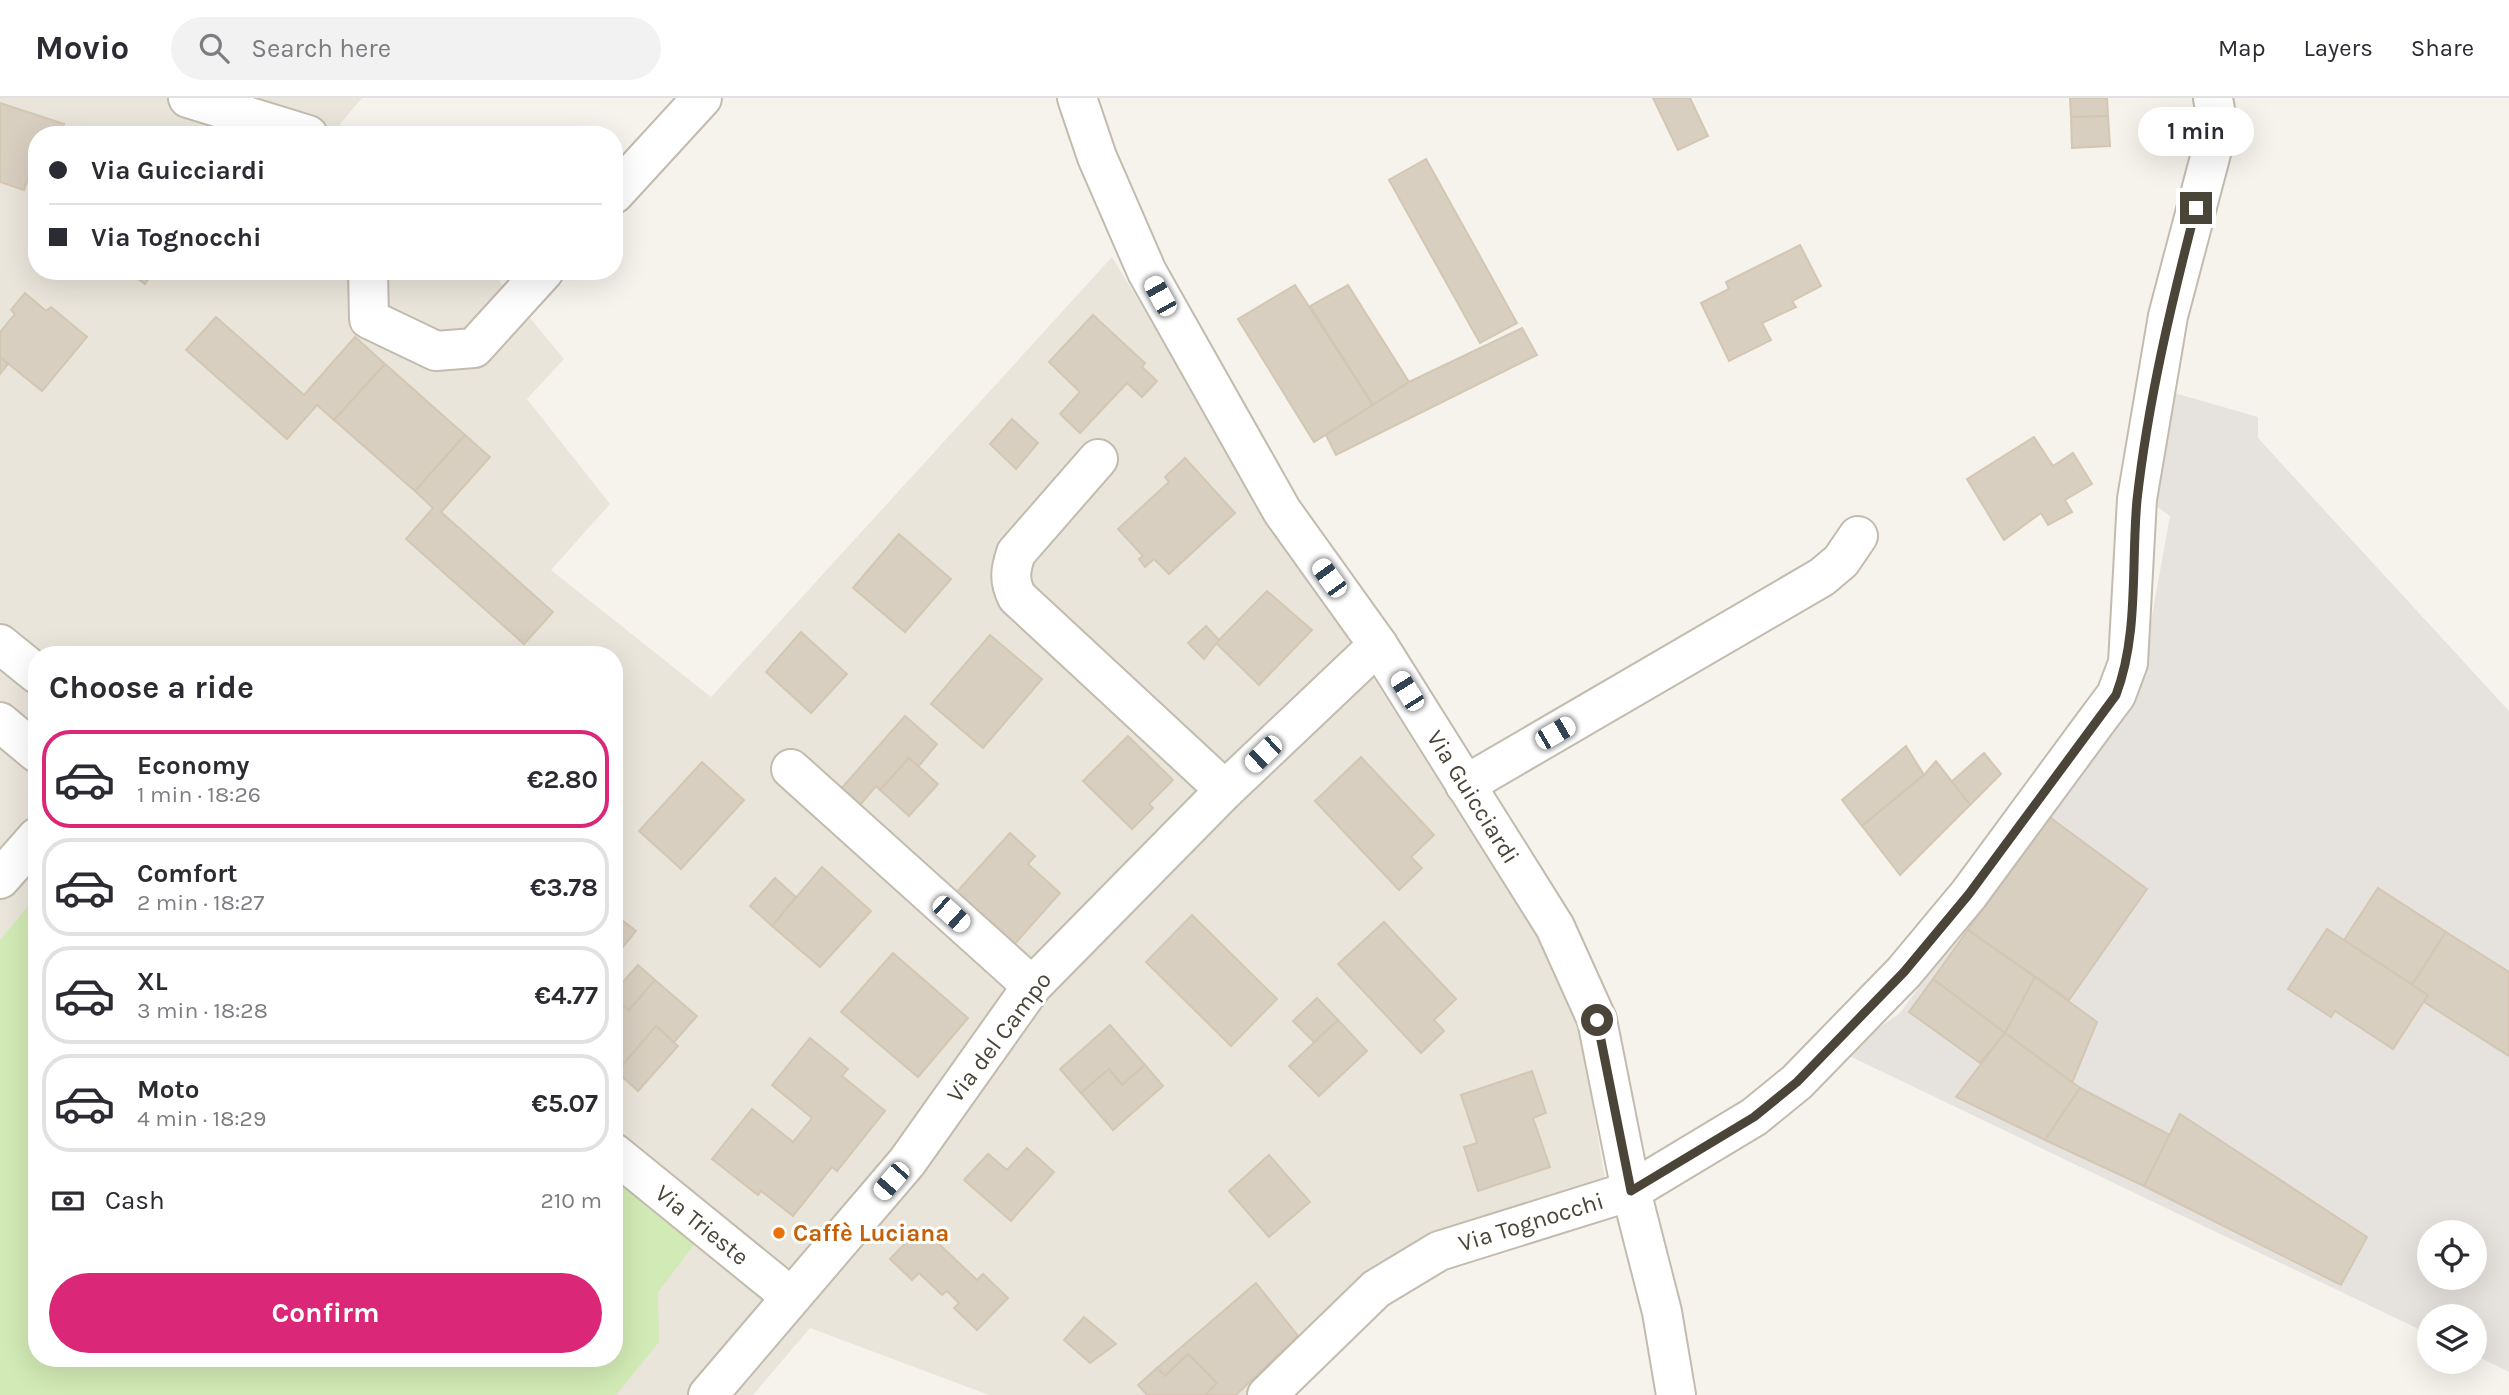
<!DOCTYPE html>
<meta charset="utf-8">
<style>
body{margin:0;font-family:Karla,sans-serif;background:#f2f2f3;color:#2b2b33;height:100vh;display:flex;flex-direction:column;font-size:26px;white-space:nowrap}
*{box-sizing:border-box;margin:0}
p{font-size:23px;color:#7c7c81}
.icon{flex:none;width:38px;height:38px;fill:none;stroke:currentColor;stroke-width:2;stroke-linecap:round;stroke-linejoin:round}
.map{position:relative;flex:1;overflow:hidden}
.side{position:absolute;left:28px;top:548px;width:595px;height:721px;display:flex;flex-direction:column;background:#fff;border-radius:28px;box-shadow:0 7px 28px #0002}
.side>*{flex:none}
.top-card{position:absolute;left:28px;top:28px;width:595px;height:154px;border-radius:28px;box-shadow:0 7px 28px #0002;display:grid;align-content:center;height:154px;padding:0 21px;background:#fff}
.buttons{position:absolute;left:2417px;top:1122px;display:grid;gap:14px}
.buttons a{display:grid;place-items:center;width:70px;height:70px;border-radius:50%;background:#fff;box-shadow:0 7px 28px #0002;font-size:35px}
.end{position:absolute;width:32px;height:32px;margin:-16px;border:9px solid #4b4439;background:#fff;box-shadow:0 0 0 4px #fff}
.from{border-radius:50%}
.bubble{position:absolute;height:49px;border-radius:24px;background:#fff;box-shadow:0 7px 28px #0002;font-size:23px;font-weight:700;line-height:49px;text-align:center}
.car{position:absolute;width:21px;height:42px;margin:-21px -10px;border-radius:9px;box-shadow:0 0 5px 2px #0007;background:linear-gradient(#fff 24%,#345 0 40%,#fff 0 76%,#345 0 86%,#fff 0)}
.top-card b{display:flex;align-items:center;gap:24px;height:66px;font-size:26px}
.top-card b+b{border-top:2px solid #e1e1e2}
.top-card i{width:18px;height:18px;background:#2b2b33}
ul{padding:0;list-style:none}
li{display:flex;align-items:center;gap:21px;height:98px;margin:0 14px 10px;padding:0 7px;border:4px solid #e1e1e2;border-radius:28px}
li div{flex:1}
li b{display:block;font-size:26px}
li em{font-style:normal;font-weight:700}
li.current{border-color:#db2777}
li>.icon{width:63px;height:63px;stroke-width:1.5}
h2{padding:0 21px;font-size:32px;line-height:84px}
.pay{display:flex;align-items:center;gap:18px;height:77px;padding:0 21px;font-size:26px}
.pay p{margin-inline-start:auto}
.primary-button{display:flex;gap:14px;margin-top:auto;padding:14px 21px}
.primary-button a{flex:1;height:80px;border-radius:42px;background:#db2777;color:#fff;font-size:28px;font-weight:700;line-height:80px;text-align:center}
header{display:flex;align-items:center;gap:42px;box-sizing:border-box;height:98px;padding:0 35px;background:#fff;border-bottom:2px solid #e1e1e2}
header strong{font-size:33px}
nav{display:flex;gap:38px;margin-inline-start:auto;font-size:24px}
.search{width:490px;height:63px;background:#f2f2f3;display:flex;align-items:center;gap:18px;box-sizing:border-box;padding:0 24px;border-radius:38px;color:#7c7c81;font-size:26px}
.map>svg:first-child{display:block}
.residential{fill:#eae5da;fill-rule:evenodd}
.industrial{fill:#e6e2dd;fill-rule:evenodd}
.green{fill:#d2eab5}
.building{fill:#d8cfc1;stroke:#d3c7b4;stroke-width:2}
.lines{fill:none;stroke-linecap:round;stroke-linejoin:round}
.minor-casing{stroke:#c2bbae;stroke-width:42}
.minor{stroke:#fff;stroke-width:38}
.route{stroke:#4b4439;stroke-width:9}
.food-dot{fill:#e8710a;stroke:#fff;stroke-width:2.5}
.labels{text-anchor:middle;stroke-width:6;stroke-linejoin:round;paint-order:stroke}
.street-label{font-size:24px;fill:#4b4439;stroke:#fff}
.food-label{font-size:24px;font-weight:bold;fill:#c56008;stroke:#fff;text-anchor:start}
</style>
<header>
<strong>Movio</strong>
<div class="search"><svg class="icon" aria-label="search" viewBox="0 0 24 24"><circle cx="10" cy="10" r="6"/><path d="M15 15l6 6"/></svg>Search here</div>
<nav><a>Map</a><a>Layers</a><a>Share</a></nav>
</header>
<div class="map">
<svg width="2509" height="1297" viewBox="0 0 2509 1297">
<rect width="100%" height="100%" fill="#f6f3ec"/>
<path class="residential" d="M0 0H362L340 26 351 37H37V173H491L564 261 527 301 610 406 551 472 711 599 1112 159 1237 366 1546 852 1579 926 1606 1088 1317 1229 1248 1297H989L810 1230 753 1297H0ZM37 556H614V1260H37Z"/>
<path class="industrial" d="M2171 294 2258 319V340L2509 613V1274L2475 1257 2474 1218H2429V1236L1843 955 1900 915 2051 708 2142 573 2170 418 2149 403ZM2429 1134H2474V1180H2429Z"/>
<path class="green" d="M37 797V1260H614V1076L697 1143 658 1194 659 1244 616 1297H0V842Z"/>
<g class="building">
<path d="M1653 0H1690L1708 38 1678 52Z"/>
<path d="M2070 0H2107L2108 18 2071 19Z"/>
<path d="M0 5 64 26 60 37H37V62L34 61 24 92 0 84Z"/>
<path d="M2108 18 2110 48 2072 50 2071 19Z"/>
<path d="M1426 61 1517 225 1480 245 1389 82Z"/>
<path d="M1800 147 1821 188 1792 203 1796 209 1762 225 1771 242 1729 263 1701 205 1729 191 1726 184Z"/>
<path d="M127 173H154L145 186Z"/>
<path d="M1295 187 1373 307 1314 344 1238 221Z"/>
<path d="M1348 187 1409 284 1373 307 1310 208Z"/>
<path d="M25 195 46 213 51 209 87 239 42 293 0 259V234L15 216 11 212Z"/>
<path d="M1093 217 1145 265 1142 269 1157 283 1142 299 1127 285 1080 335 1060 316 1080 294 1049 264Z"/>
<path d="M216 219 304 297 355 239 385 266 334 322 317 307 287 341 186 252Z"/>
<path d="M1522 230 1537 257 1336 357 1326 337 1409 284Z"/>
<path d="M0 259 8 266 0 276Z"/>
<path d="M385 266 465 337 415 393 334 322Z"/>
<path d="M1012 321 1038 345 1016 371 990 346Z"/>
<path d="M465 337 490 359 441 414 553 514 524 546 406 441 433 410 415 393Z"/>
<path d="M2034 339 2053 368 2073 355 2092 386 2065 402 2072 414 2048 427 2041 415 2004 442 1967 381Z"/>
<path d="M1185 360 1235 415 1169 476 1154 461 1145 469 1139 461 1143 458 1118 431 1169 384 1165 379Z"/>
<path d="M899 436 951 481 905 534 853 490Z"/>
<path d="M1267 493 1312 532 1259 587 1216 545Z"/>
<path d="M1206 528 1219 542 1204 561 1188 545Z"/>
<path d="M801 534 847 576 811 615 766 574Z"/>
<path d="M990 537 1042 581 983 650 931 606Z"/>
<path d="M905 618 937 646 918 669 909 660 880 692 876 688 859 708 840 692Z"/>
<path d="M1128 638 1173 682 1149 706 1153 710 1132 731 1083 683Z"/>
<path d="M1906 648 1924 677 1862 728 1842 702Z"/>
<path d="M1984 655 2001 676 1970 707 1951 684Z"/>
<path d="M1361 659 1434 737 1411 759 1422 770 1399 792 1315 703Z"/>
<path d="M909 660 938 686 909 718 880 692Z"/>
<path d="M1936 663 1970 707 1900 777 1862 728 1924 677Z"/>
<path d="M702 664 744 702 681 771 639 733Z"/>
<path d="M2048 718 2147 791 2069 902 1968 832Z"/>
<path d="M1010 735 1035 758 1028 766 1060 795 1013 848 955 796Z"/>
<path d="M822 769 871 813 820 869 772 828Z"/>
<path d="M775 780 796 799 772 828 750 808Z"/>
<path d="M2378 790 2446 834 2412 887 2344 842Z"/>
<path d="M614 816 636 833 622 850 614 843Z"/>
<path d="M1192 817 1277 901 1231 948 1146 864Z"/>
<path d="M1384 824 1456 901 1434 922 1444 933 1421 955 1338 866Z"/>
<path d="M2327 831 2428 897 2393 951 2335 913 2331 919 2288 891Z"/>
<path d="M1968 832 2035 879 2005 935 1933 881Z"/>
<path d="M2446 834 2509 874V958L2424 904 2428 897 2412 887Z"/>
<path d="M893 855 968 920 918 979 841 914Z"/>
<path d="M638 867 655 882 629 912 616 902 614 904V894Z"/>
<path d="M2035 879 2097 924 2072 985 2005 935Z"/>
<path d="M1933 881 2005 935 1980 965 1909 914Z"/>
<path d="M655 882 697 918 674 944 656 928 614 977V904L616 902 629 912Z"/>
<path d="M1317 900 1338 922 1314 944 1293 923Z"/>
<path d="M1338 922 1367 953 1319 998 1289 968Z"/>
<path d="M1110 927 1145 967 1122 987 1109 971 1081 995 1060 971Z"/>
<path d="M656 928 678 948 638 993 617 974Z"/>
<path d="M2005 935 2080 990 2045 1042 1956 999Z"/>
<path d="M810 940 848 971 842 978 885 1013 837 1073 832 1069 793 1118 761 1093 758 1097 712 1061 752 1011 793 1044 812 1020 772 987Z"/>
<path d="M1145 967 1163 988 1113 1032 1081 995 1109 971 1122 987Z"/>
<path d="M1532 973 1546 1015 1533 1020 1550 1069 1478 1093 1464 1049 1477 1045 1461 997Z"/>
<path d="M2080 990 2170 1037 2144 1088 2045 1042Z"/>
<path d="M2180 1016 2367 1139 2341 1187 2144 1088Z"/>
<path d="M1027 1050 1054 1074 1011 1123 964 1082 988 1056 1007 1072Z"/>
<path d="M1269 1057 1310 1104 1269 1139 1229 1093Z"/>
<path d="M921 1129 977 1182 983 1176 1008 1200 977 1232 954 1210 959 1205 947 1193 942 1197 919 1175 912 1182 890 1161Z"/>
<path d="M1256 1185 1298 1238 1236 1297H1205L1217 1285 1188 1256 1165 1278 1157 1270Z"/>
<path d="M1084 1219 1116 1246 1090 1265 1064 1242Z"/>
<path d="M1188 1256 1217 1285 1205 1297H1147L1138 1287 1157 1270 1165 1278Z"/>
</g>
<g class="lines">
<g class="minor-casing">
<g id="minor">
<path d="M188 0 308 37"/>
<path d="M1077 0 1097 59 1147 174 1282 413 1378 547 1555 829 1597 922 1631 1093 1662 1214 1676 1297"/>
<path d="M614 96 702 0"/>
<path d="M368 173 369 221 436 253 474 250 544 173"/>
<path d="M1098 361 1016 455C1010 473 1009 483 1017 499L1225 692"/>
<path d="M0 546 37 576"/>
<path d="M0 624 37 655"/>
<path d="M791 671 1032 888"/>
<path d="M1465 687 1822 479 1841 463 1858 438"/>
<path d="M0 781 37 739"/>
<path d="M614 1055 790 1198"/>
<path d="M708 1297 907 1064 1032 888 1225 692 1378 547"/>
<path d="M1267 1297 1376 1191 1439 1153 1631 1093 1754 1019 1797 984 1904 874 1969 796 2098 621 2116 597 2128 565 2137 401 2168 218 2218 29 2213 0"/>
</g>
</g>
<use href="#minor" class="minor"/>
</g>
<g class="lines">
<path class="route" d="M1597 922 1631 1093 1754 1019 1797 984 1904 874 1969 796 2116 597C2139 536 2131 467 2137 402 2148 304 2171 206 2196 110"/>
</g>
<circle class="food-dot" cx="779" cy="1135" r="7"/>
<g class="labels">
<g class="street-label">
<text transform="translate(1473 699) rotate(58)" y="8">Via Guicciardi</text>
<text transform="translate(999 939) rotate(-53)" y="8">Via del Campo</text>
<text transform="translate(1531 1124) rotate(-17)" y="8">Via Tognocchi</text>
<text transform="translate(702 1127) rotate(39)" y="8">Via Trieste</text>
</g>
<g class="food-label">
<text x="793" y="1143">Caffè Luciana</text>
</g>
</g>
</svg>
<div class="buttons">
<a><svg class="icon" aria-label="locate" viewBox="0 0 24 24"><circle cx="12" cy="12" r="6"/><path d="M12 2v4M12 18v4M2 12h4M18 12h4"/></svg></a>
<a><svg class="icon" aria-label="layers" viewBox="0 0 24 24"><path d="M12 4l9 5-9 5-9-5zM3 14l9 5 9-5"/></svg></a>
</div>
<i class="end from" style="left:1597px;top:922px"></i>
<i class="end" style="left:2196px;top:110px"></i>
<div class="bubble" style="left:2138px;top:9px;width:116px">1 min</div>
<i class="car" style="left:1160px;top:198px;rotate:331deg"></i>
<i class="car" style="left:1329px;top:480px;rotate:324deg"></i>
<i class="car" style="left:1407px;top:593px;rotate:328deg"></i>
<i class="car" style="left:1555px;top:635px;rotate:60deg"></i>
<i class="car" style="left:1263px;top:656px;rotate:226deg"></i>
<i class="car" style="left:951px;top:816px;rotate:132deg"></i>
<i class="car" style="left:891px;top:1083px;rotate:221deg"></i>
<div class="top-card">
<b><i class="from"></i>Via Guicciardi</b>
<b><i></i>Via Tognocchi</b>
</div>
<section class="side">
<h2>Choose a ride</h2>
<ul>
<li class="current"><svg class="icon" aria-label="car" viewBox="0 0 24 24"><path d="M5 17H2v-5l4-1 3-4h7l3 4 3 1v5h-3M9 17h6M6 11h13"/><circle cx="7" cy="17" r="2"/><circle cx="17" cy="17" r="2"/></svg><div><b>Economy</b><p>1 min · 18:26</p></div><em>€2.80</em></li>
<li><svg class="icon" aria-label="car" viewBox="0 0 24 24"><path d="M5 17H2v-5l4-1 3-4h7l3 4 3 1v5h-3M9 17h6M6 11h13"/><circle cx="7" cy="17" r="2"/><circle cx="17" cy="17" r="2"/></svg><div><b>Comfort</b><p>2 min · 18:27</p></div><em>€3.78</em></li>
<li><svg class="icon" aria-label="car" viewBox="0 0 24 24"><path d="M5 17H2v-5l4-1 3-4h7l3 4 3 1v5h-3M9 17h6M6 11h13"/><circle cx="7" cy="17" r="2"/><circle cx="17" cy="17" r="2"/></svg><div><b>XL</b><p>3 min · 18:28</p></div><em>€4.77</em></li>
<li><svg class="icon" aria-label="car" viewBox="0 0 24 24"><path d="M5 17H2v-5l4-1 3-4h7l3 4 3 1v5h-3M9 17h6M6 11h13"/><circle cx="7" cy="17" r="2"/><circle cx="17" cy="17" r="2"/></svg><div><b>Moto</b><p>4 min · 18:29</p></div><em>€5.07</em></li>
</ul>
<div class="pay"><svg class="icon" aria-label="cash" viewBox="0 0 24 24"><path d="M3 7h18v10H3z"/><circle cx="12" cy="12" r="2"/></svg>Cash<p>210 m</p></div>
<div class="primary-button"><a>Confirm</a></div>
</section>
</div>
